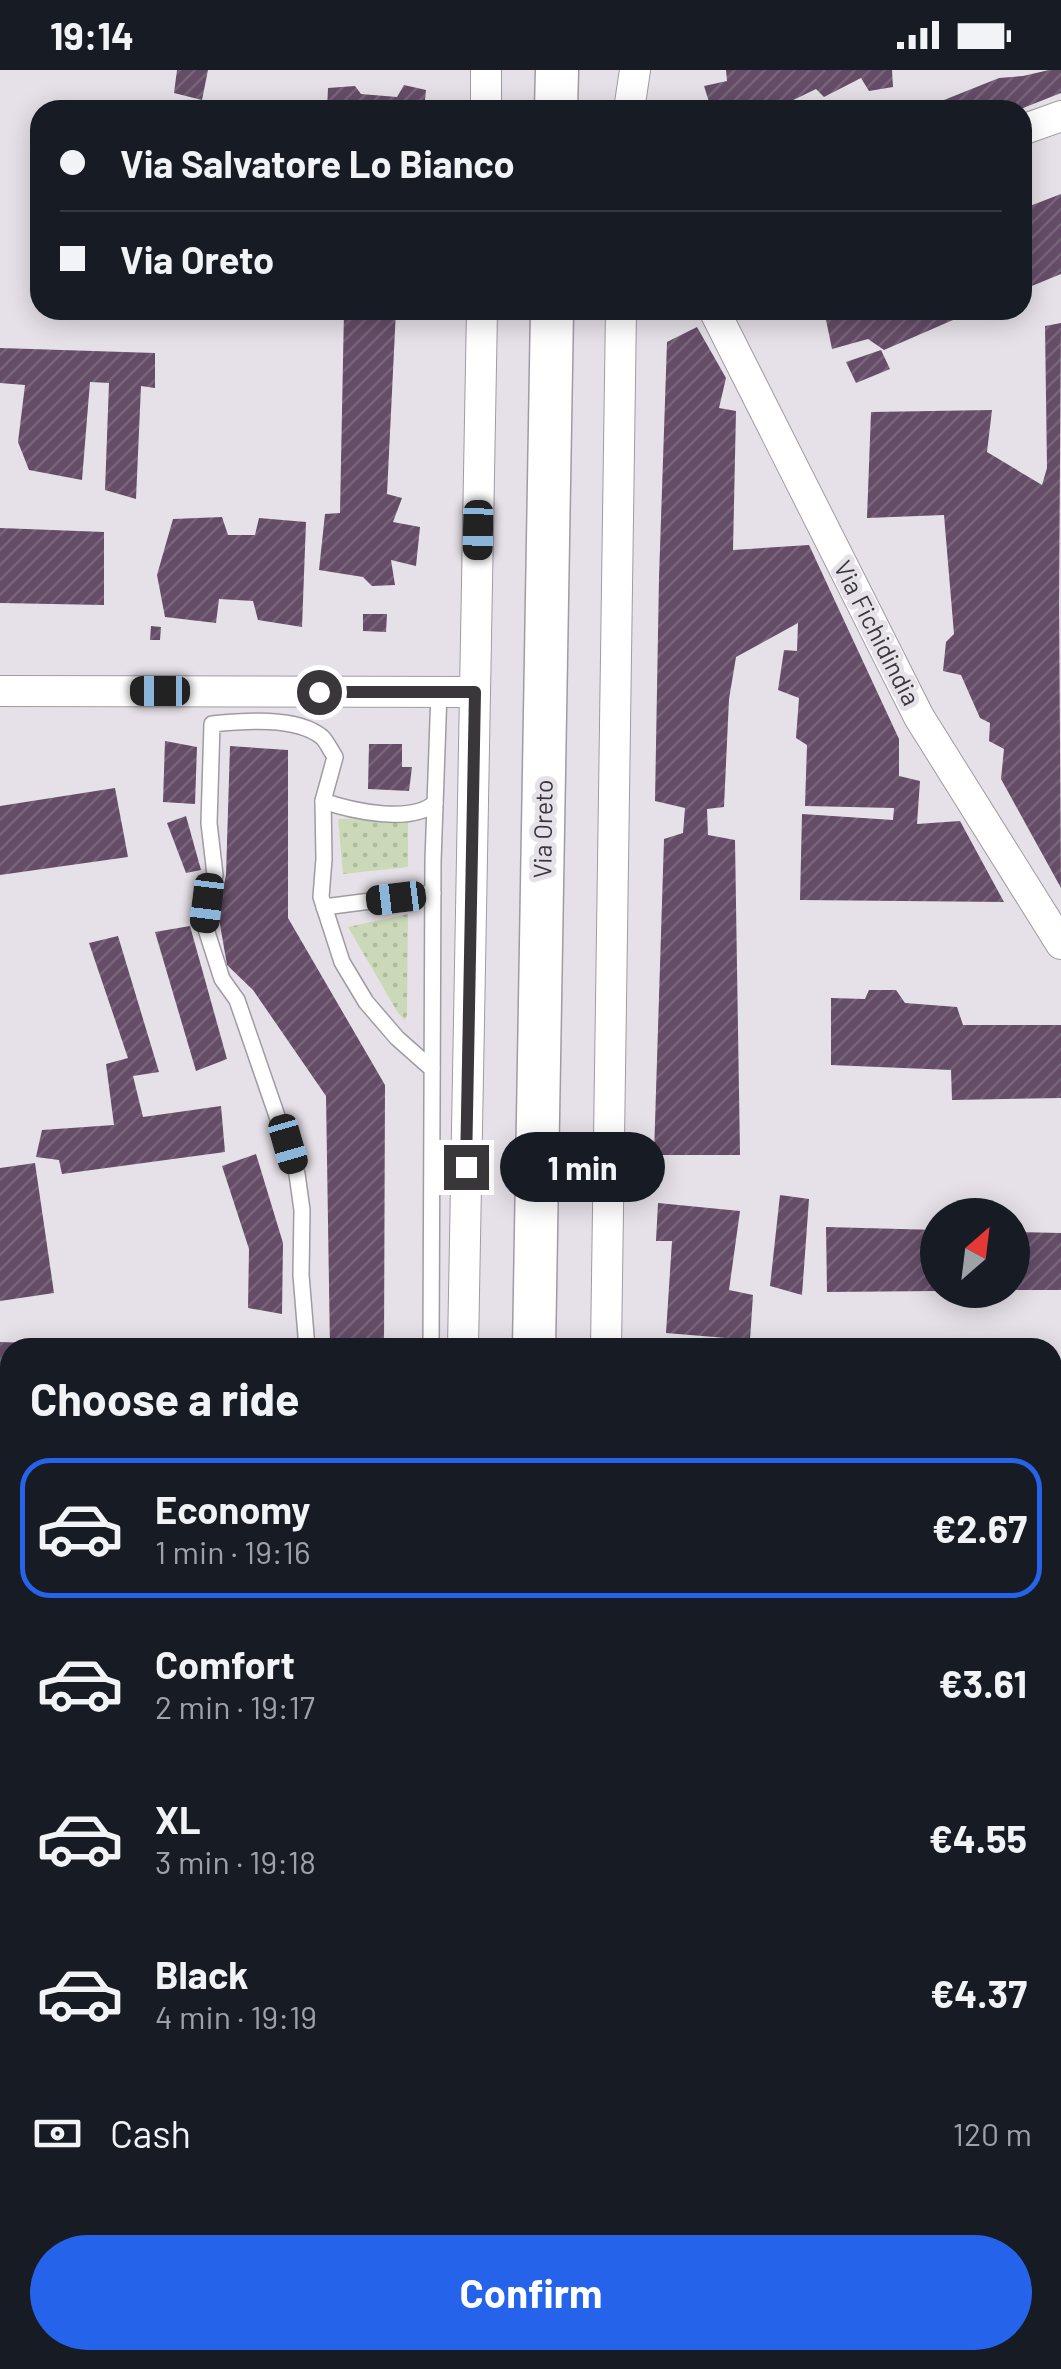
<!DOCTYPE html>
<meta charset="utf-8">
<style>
body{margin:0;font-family:Barlow,sans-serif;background:#20242c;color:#f1f3f6;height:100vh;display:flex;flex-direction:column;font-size:38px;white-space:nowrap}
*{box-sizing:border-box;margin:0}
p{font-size:32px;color:#9ea1a6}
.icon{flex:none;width:55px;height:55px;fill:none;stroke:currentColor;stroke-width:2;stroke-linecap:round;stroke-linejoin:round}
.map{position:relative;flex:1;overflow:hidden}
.sheet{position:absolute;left:0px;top:1268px;width:1062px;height:1032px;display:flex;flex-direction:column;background:#171b24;border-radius:30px 30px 0 0;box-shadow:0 5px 25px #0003}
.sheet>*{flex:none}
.guide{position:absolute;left:30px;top:30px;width:1002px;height:220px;border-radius:30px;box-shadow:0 5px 25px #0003;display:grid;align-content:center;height:220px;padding:0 30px;background:#171b24}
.needle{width:65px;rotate:28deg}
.tools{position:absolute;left:920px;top:1128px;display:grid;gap:20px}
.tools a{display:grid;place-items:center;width:110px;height:110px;border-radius:50%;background:#171b24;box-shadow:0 5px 25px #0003;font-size:50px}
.end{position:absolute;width:45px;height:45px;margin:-22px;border:12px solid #39373a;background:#fff;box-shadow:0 0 0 5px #fff}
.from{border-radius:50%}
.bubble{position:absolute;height:70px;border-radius:35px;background:#171b24;box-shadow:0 5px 25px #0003;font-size:32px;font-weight:700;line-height:70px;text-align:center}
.car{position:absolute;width:30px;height:60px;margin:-30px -15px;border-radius:12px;box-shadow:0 0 8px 2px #0007;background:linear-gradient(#222 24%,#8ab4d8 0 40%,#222 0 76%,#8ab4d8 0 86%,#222 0)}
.guide b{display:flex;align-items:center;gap:35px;height:95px;font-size:38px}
.guide b+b{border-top:2px solid #363941}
.guide i{width:25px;height:25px;background:#f1f3f6}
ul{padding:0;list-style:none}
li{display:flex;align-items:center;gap:30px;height:140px;margin:0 20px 15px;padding:0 10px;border:5px solid transparent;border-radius:30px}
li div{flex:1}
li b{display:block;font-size:38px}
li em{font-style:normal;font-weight:700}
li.current{border-color:#2563eb}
li>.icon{width:90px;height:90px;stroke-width:1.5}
h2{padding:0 30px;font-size:45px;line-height:120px}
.pay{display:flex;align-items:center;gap:25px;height:110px;padding:0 30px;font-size:38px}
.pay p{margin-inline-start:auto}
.primary-button{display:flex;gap:20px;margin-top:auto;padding:20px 30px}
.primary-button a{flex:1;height:115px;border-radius:60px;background:#2563eb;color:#fff;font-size:40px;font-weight:700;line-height:115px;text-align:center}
.status{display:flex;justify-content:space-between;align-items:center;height:70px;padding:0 50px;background:#171b24;direction:ltr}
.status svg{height:28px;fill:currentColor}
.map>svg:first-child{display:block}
.garden{fill:url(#garden-dots)}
.building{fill:url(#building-hatch)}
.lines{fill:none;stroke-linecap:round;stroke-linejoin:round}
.lane-casing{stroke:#a09ba2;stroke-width:18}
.street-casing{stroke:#a09ba2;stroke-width:32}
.secondary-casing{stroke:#a09ba2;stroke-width:45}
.lane{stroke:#fff;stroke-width:15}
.street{stroke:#fff;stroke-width:30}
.secondary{stroke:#fff;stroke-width:42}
.route{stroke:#39373a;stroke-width:12}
.labels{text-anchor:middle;stroke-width:10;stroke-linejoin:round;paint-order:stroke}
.street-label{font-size:25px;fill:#39373a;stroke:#e6e1e8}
</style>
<div class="status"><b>19:14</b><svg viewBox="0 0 49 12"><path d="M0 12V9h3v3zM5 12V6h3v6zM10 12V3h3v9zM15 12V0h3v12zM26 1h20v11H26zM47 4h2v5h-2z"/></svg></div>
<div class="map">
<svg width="1061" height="2299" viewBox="0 0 1061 2299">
<defs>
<pattern id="garden-dots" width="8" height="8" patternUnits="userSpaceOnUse" patternTransform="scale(2.5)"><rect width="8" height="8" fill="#cbd9b8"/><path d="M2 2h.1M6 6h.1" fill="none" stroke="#afbb9f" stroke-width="1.8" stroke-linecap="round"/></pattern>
<pattern id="building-hatch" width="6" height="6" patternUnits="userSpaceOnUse" patternTransform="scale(2.5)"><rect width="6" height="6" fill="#654d68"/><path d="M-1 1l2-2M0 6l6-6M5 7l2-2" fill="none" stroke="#78657a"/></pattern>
</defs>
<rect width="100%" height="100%" fill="#e6e1e8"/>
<g class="garden">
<path d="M408 747V797L343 804 338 749Z"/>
<path d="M408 844 407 945 405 950 398 943 348 857Z"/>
</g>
<g class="building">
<path d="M177 0H208L202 30 174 23Z"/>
<path d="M726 0H892L893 17 869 21 861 8 824 27 816 19 779 37 780 40H698L710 35 704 16 727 11Z"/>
<path d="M1049 0H1061V23L1018 40H919L999 8 1023 6Z"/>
<path d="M404 15 426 20 424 40H327L328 18 355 16 361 24 397 27Z"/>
<path d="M1061 124V204L1022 220V139Z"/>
<path d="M344 240H396L387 424 402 428 393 452 420 457 416 496 391 490 395 515 372 516 363 507 319 500 325 444 340 443Z"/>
<path d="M824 240H976L884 280 868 269 832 279Z"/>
<path d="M1061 253 1059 530 1061 818 1001 709 1004 679 989 671 990 653 980 648 961 605 943 601 946 572 954 564 944 445 867 448 871 342 992 340 987 382 1042 415 1047 398 1045 256Z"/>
<path d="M697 257 726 308 719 338 736 341 733 480 809 475 899 669V706L920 711 917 754 960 751 1004 832 800 830 802 744 893 750 894 738 805 736 807 675 796 668 799 628 778 620 784 580 797 581 798 553 736 587 729 629 724 737 707 739 708 765 735 770 740 1085H654L664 769 683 763 685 738 655 731 659 508 667 272Z"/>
<path d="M0 278 155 283V318L141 316 136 429 105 420 109 313 90 312 82 410 29 400 18 372 25 315 0 313Z"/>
<path d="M881 280 890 299 856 313 846 292Z"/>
<path d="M222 447 228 465H255L259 448 306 452 302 557 258 550 253 531 219 529 216 553 165 547 157 505 173 449Z"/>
<path d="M0 458 104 462V535L0 533Z"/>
<path d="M363 544H387L386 562 363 561Z"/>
<path d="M151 556 161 557 160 570H150Z"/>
<path d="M165 671 197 677 195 734 163 732Z"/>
<path d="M369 674H402V697H412L409 721 368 719Z"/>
<path d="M230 676 288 680V848L385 1015 384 1278H330L326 1026 253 920 227 895 218 843 226 805Z"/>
<path d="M115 718 128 787 0 805V736Z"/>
<path d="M186 746 201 800 186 803 167 753Z"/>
<path d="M190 856 227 989 196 1001 155 862Z"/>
<path d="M118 866 159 1002 133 1006 143 1047 221 1036 225 1082 62 1104 59 1090 36 1087 42 1060 114 1055 106 994 128 988 89 873Z"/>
<path d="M869 920H896L905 933 957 937 963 955H1061V1028L952 1030 951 1000 831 995V928L865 929Z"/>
<path d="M256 1084 283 1173 282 1244 248 1238 249 1179 222 1096Z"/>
<path d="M35 1093 54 1223 0 1231V1098Z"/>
<path d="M780 1125 809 1129 802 1225 770 1216Z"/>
<path d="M658 1133 740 1141 729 1220 753 1225 750 1270 666 1263 672 1171H656Z"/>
<path d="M826 1157 938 1160V1221L827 1222Z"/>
<path d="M1012 1162 1061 1163V1220H1012Z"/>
<path d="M0 1272 66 1274V1278H10V1308H0Z"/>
<path d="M0 1331H10V1410L0 1398Z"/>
<path d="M1061 1415V1464H1052V1416Z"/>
<rect x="1052" y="1548" width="9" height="60"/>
<path d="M0 1646H10L9 1743H0Z"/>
<path d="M1052 1673 1061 1676V1742L1052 1740Z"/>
<path d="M0 1845 10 1857V1917L0 1916Z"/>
<path d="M0 2072 10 2073V2293L0 2292Z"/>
<path d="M1052 2261H1061V2299H1037L1038 2290H1052Z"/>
<path d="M16 2290H49V2295L16 2293Z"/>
<rect x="316" y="2290" width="79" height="9"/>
<path d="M872 2290H916L921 2299H857Z"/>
</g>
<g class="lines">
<g class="lane-casing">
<g id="lane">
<path d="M323 731 324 789 321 827 342 892 366 932 397 968 432 999"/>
<path d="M324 837 433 823"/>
<path d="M307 1278 301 1205 302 1140 297 1104 237 930 222 909 204 853 207 833 215 805 209 753 212 654C243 651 296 646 322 667 327 672 331 681 335 687L323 731C352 741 411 754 435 733"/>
<path d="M431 1278 433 791 439 622"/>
</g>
</g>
<g class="street-casing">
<g id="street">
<path d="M486 40V0"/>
<path d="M629 40 635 0"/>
<path d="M1022 60 1061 46"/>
<path d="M714 240 919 647 1061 874"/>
<path d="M0 621 475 622"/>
<path d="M463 1278 482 240"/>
<path d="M606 1278 621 240"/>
<path d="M0 1572H10"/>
<path d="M1052 1785 1061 1786"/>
<path d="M1052 1985 1061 1998"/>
<path d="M1052 2206H1061"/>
<path d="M447 2290 448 2299"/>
<path d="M590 2299V2290"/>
<path d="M776 2299 789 2290"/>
</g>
</g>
<g class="secondary-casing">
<g id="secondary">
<path d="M556 40 557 0"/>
<path d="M534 1278 552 240"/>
<path d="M517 2299V2290"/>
</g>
</g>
<use href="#lane" class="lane"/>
<use href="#street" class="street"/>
<use href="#secondary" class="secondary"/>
</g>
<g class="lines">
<path class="route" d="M319 622H475L466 1097"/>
</g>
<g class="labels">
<g class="street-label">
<text transform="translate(877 563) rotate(63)" y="9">Via Fichidindia</text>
<text transform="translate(543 759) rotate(-89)" y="9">Via Oreto</text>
</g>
</g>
</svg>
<div class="tools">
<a><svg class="needle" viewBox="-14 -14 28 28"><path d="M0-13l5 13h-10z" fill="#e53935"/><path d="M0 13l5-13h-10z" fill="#9ea1a6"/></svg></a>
</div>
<i class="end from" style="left:319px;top:622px"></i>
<i class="end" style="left:466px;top:1097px"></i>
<div class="bubble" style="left:500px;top:1062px;width:165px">1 min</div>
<i class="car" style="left:478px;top:460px;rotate:181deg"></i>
<i class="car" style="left:160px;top:621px;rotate:270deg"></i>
<i class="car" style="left:396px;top:828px;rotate:263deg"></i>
<i class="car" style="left:207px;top:833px;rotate:187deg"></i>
<i class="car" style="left:288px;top:1074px;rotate:164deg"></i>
<div class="guide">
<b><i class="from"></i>Via Salvatore Lo Bianco</b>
<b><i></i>Via Oreto</b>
</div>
<section class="sheet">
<h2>Choose a ride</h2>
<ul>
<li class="current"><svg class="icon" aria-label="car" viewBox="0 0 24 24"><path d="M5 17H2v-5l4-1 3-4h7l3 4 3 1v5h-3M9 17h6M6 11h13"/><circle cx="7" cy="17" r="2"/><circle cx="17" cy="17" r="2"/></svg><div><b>Economy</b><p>1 min · 19:16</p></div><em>€2.67</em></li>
<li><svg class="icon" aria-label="car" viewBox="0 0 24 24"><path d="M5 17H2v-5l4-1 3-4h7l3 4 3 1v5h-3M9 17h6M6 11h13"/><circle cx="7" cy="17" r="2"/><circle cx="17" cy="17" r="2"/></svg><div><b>Comfort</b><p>2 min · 19:17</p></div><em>€3.61</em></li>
<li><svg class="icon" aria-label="car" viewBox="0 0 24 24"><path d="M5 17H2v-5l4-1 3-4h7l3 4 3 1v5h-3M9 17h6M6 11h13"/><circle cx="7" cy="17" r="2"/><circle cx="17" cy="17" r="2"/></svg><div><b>XL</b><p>3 min · 19:18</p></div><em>€4.55</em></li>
<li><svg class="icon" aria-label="car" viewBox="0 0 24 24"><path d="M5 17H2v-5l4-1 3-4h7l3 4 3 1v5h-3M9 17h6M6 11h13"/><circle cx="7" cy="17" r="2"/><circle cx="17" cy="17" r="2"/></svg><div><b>Black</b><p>4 min · 19:19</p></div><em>€4.37</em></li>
</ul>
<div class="pay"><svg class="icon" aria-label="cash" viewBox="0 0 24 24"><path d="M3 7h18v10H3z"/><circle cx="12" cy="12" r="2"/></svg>Cash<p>120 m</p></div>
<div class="primary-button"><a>Confirm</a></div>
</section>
</div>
